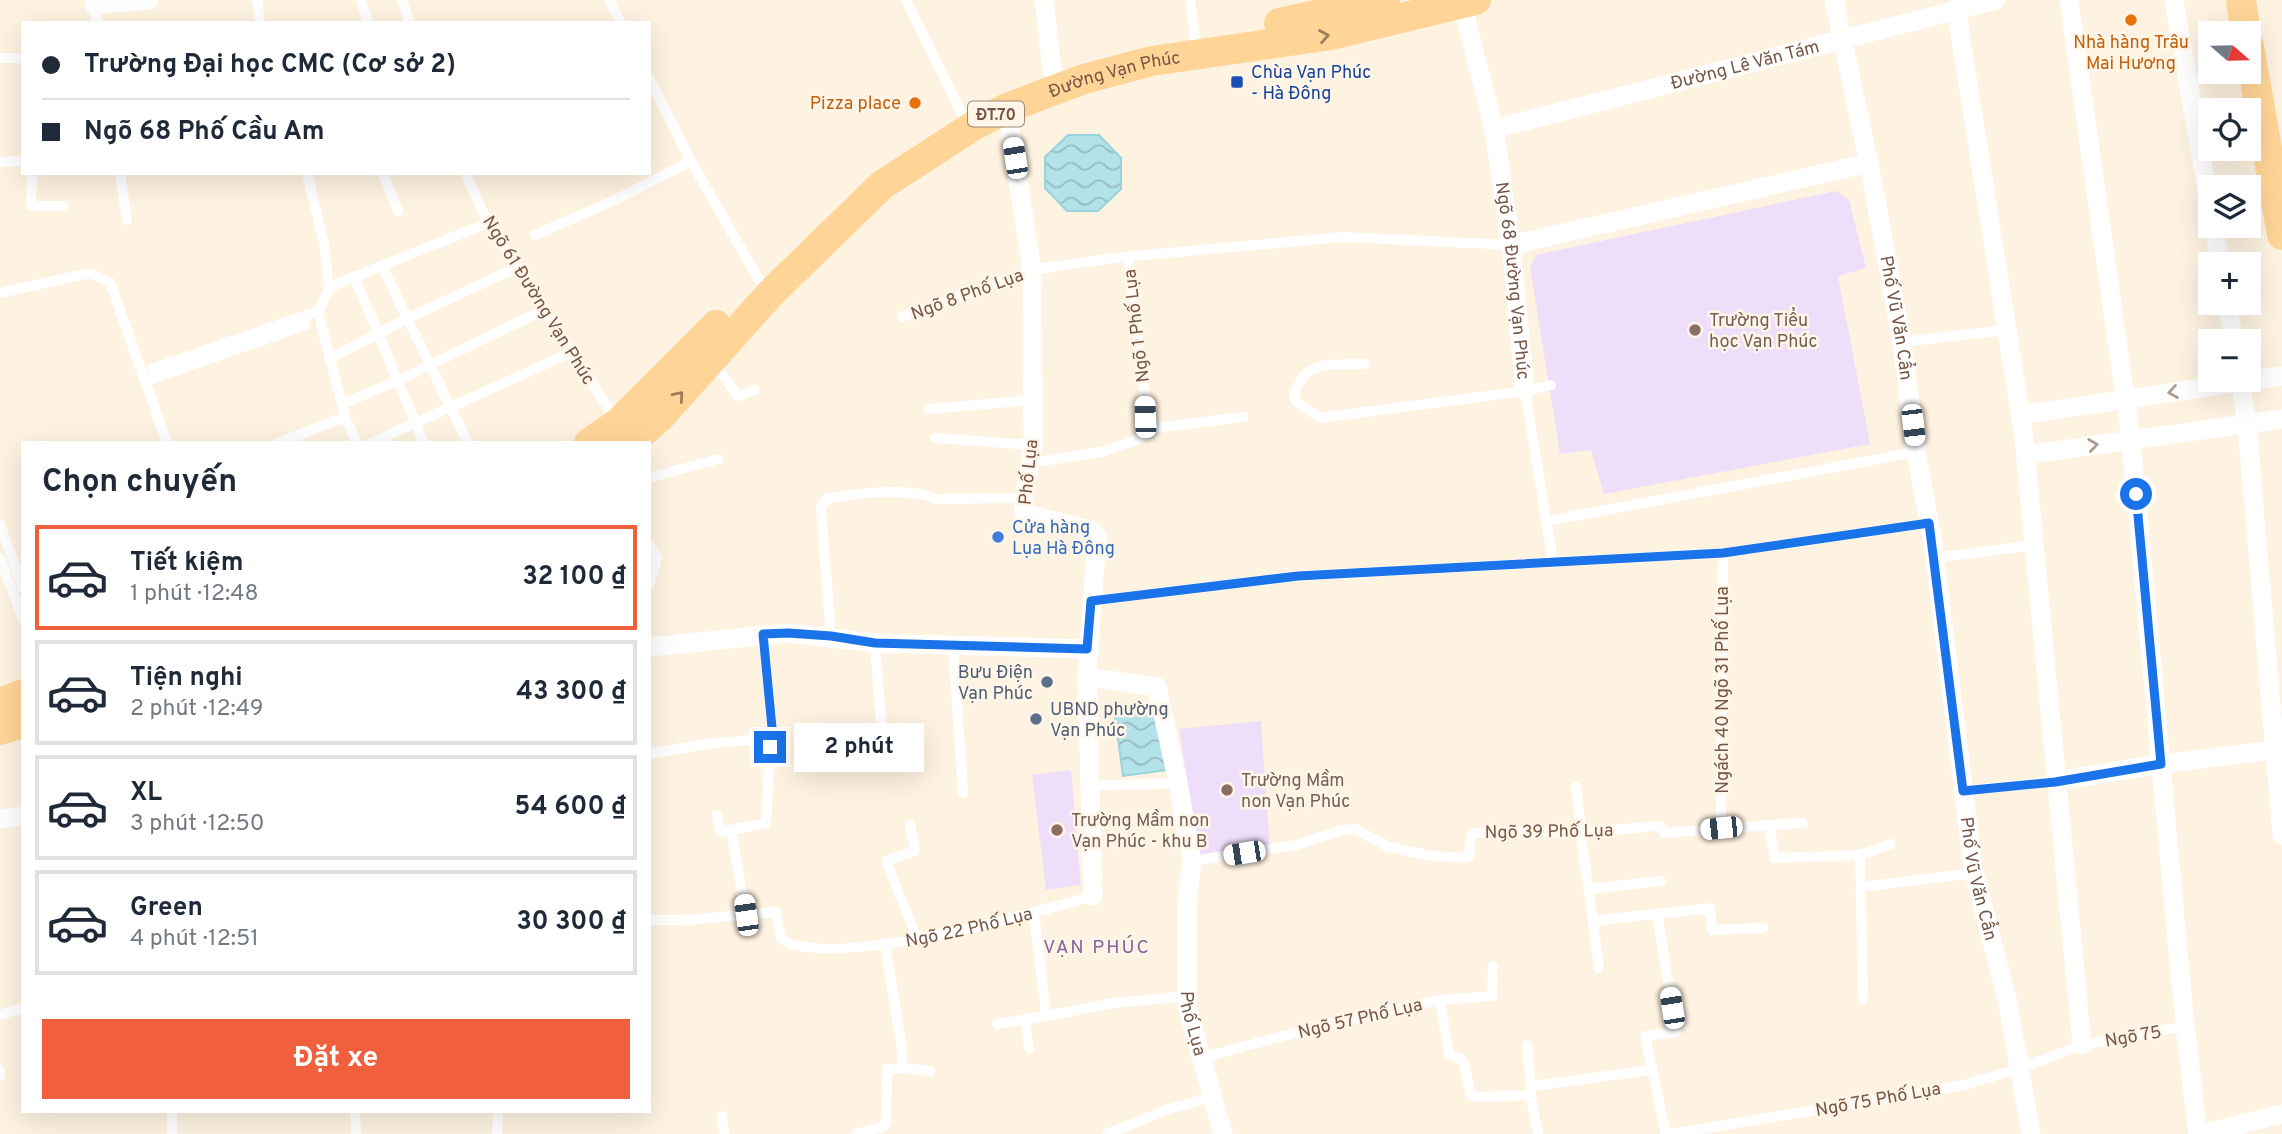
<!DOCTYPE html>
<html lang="vi">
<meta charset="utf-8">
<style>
body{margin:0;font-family:Overpass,sans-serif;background:#f2f2f3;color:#1f2937;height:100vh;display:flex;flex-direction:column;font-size:26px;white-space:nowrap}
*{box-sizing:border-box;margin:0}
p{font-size:23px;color:#747a83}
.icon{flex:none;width:38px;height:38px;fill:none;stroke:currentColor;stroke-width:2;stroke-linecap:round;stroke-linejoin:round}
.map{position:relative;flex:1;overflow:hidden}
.sheet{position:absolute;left:21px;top:441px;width:630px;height:672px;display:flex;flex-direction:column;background:#fff;border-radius:0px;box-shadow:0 7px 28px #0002}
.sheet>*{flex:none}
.top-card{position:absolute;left:21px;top:21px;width:630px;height:154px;border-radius:0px;box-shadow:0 7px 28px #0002;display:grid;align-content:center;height:154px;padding:0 21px;background:#fff}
.needle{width:46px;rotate:110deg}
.buttons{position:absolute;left:2198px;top:21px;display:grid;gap:14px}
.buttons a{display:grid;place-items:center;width:63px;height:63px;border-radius:0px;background:#fff;box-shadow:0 7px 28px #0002;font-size:35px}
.end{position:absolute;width:32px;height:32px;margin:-16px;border:9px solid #1a73e8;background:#fff;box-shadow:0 0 0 4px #fff}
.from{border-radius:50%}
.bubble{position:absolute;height:49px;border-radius:0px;background:#fff;box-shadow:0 7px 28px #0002;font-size:23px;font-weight:700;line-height:49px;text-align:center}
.car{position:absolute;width:21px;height:42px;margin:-21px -10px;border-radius:9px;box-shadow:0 0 5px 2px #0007;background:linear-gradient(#fff 24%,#345 0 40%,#fff 0 76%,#345 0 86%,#fff 0)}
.top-card b{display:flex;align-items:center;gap:24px;height:66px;font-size:26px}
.top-card b+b{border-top:2px solid #e0e1e3}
.top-card i{width:18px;height:18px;background:#1f2937}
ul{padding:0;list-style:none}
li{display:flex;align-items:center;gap:21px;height:105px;margin:0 14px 10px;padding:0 7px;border:4px solid #e0e1e3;border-radius:0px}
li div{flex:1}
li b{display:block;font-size:26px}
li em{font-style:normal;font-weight:700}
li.current{border-color:#f1603c}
li>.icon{width:63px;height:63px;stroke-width:1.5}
h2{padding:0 21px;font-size:32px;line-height:84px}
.cta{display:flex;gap:14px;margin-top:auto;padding:14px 21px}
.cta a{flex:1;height:80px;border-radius:0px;background:#f1603c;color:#fff;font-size:28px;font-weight:700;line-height:80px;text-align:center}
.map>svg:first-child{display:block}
.education{fill:#efdefa}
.water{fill:url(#water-waves);stroke:#99d3db;stroke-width:2}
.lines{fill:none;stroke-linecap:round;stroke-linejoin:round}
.lane{stroke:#fff;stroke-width:10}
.street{stroke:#fff;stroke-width:19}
.primary{stroke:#ffd597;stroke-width:30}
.oneway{stroke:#a07c5e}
.oneway2{stroke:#ad9a90}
.route{stroke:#1a73e8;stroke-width:9}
.food-dot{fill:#e8710a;stroke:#fff6e9;stroke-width:2.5}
.transit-dot{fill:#1a4fb4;stroke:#fff6e9;stroke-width:2.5}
.education-dot{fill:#8d6e63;stroke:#fff6e9;stroke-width:2.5}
.shop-dot{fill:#3f7fe0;stroke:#fff6e9;stroke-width:2.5}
.service-dot{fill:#5c6f8a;stroke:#fff6e9;stroke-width:2.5}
.labels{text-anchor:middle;stroke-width:5;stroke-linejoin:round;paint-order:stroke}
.shield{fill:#fff6e9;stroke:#a08677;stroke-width:2}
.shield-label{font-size:16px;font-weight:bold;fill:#775646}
.food-label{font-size:18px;fill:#c56008;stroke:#fff6e9}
.street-label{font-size:18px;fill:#775646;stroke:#fff6e9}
.transit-label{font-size:18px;fill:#164399;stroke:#fff6e9;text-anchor:start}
.education-label{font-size:18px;fill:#785e54;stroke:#fff6e9;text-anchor:start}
.shop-label{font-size:18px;fill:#366cbe;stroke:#fff6e9;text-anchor:start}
.service-label{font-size:18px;fill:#4e5e75;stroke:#fff6e9;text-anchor:end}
.neighbourhood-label{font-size:19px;letter-spacing:2px;fill:#86619b;stroke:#fff6e9}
</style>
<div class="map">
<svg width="2282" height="1134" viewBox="0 0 2282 1134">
<defs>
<pattern id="water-waves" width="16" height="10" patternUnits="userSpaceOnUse" patternTransform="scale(1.75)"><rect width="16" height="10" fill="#b4e2e9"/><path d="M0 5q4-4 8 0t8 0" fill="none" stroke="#97babf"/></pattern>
</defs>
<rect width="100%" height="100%" fill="#fef2e1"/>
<g class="education">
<path d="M1836 191 1849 200 1866 268 1838 276 1870 444 1604 494 1591 450 1560 454 1530 267 1536 255Z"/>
<path d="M1261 721 1270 850 1199 857 1179 729Z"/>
<path d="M1071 770 1081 885 1046 890 1032 775Z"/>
</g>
<g class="water">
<path d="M1068 135H1099L1121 158V189L1098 211H1067L1045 188V157Z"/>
<path d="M1160 710 1168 770 1123 776 1115 716Z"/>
</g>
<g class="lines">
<g class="lane">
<path d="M257 0 260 23"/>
<path d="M361 0 368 23"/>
<path d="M402 0 410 23"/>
<path d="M609 0 621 23"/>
<path d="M906 0 962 114"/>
<path d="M1190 0 1195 37"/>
<path d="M94 5 97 23"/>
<path d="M0 58H23"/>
<path d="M649 78 691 161 759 280"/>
<path d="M0 162 23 161"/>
<path d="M32 173 31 206H64"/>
<path d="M120 173 127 220"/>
<path d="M307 173 324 243 329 290"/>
<path d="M383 173 398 211"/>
<path d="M465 173 488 223 616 420"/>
<path d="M535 235 617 199 691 161"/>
<path d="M1128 257 1144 390 1145 417 1141 436"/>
<path d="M382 266 468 443"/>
<path d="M354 276 424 443"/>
<path d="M0 293 89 273 110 282 167 443"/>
<path d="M318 311 345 417 357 443"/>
<path d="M902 317 1032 270 1112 258 1343 237 1511 245"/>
<path d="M1902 342 2007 330"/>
<path d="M329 359 408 318 518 267"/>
<path d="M714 363 738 396 755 390"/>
<path d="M1365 364C1331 366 1305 357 1294 396L1297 402 1320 418 1525 391 1551 385"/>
<path d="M152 369 318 311 329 290 339 283 488 223"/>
<path d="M146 381 306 325"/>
<path d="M1525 391 1553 561"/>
<path d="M342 404 399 380 546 309"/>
<path d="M929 409 1033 400"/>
<path d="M935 438 1033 445"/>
<path d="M278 443 345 417"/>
<path d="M371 443 572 352"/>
<path d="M1030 463 1105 451 1136 440 1156 428 1244 417"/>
<path d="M649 478 718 459"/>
<path d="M1547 521 1916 452"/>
<path d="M0 524 23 588"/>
<path d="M649 544 657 558 649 586"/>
<path d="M0 558 23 619"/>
<path d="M1934 558 2034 545"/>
<path d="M1092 601 1298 576 1723 553 1929 523"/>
<path d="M831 637 821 508 826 499C854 493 910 487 936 499L1024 498"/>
<path d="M875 643 883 748"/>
<path d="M953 645 963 793"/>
<path d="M649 754 706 744 773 738"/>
<path d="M1088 786 1178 783"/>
<path d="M1576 787 1581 829"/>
<path d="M1963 791 2055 781"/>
<path d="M717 815 721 832 766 823 770 747 773 738 763 635"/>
<path d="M910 825 915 851 886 861 917 938"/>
<path d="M1769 825 1803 823"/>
<path d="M1721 828 1723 553"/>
<path d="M1580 829 1593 921 1710 908 1712 930 1763 928"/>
<path d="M731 830 746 915"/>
<path d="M1192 861 1296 845 1342 830 1355 829 1389 847 1431 856 1466 858 1469 856 1471 836 1474 833C1534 831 1595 833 1655 826H1661L1664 833 1769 825 1775 858 1860 855"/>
<path d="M1861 887 1974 873"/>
<path d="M1588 889 1661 881"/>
<path d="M1034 912 1046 1016 1114 1003 1187 996"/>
<path d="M1657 913 1676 1032 1645 1036 1666 1134"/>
<path id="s1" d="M649 920H689L776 912 781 939C831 971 1033 913 1093 896"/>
<path d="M1593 921 1599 968"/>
<path d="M1440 1000 1449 1054 1463 1060 1471 1095 1475 1097 1531 1095"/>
<path d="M1863 1000 1860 855 1891 844"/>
<path d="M0 1015 23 1008"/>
<path d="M1025 1020 1029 1048"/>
<path d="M997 1024 1046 1016"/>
<path d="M1527 1045 1531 1088"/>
<path d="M1201 1058 1336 1022 1440 1000 1492 996 1493 966"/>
<path d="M903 1068 930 1071"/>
<path d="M0 1070V1076"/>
<path d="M355 1111 356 1134"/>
<path d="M722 1116 724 1134"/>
<path d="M172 1134V1111"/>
<path d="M497 1134 498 1111"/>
<path d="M856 1134 882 1127 886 1123 887 1069 903 1068 901 1043 885 943"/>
<path d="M1107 1134 1169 1109 1212 1097"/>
<path d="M1538 1134 1530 1093 1532 1086 1652 1070"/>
<path d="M1671 1134 1964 1085 2021 1068 2082 1045 2185 1026"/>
</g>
<g class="street">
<path d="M1044 0 1052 70"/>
<path id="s2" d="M1834 0 1869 163 1902 342 1916 452 1933 543 1973 868 2007 999 2031 1134"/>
<path d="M2069 0 2131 440 2185 1026 2198 1134"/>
<path d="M2174 0 2210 207"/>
<path id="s3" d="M1462 4 1494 129 1511 245 1525 391"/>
<path d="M94 5 149 0"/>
<path d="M1956 8 2024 438 2082 1045"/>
<path id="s4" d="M1007 108 1032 270 1033 445 1024 498V513L1090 530 1097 536 1087 677 1157 687 1178 783 1192 861 1187 902V1006L1223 1134"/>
<path id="s5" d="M1494 129 1996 0"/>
<path d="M2214 226 2220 264"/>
<path d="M1511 245 1869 163"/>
<path d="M2227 303 2234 341"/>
<path d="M2240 380 2247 424 2282 835"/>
<path d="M2021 415 2282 376"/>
<path d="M2025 455 2282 419"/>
<path d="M649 647 788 633 875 643 1087 649"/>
<path d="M1087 677 1093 896"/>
<path d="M2055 781 2161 764 2282 749"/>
<path d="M0 819 23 816"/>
<path d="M2202 1134 2282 1114"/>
</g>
<g class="primary">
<path d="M2241 0 2246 33"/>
<path d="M1279 23 1385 0"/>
<path d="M2249 46 2282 235"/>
<path d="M589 443 618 423 716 325"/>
<path id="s6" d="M630 443 659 418 771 293 882 185 973 126 1007 108 1084 79 1152 61 1331 35 1476 0"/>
<path d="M0 703 23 694"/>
<path d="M0 730 23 723"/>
</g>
</g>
<defs><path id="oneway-chevron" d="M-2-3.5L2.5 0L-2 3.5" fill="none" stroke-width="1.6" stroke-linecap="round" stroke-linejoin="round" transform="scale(1.75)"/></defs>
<g class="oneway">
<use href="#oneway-chevron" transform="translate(1324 36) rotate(-10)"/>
<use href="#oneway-chevron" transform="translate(679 396) rotate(-49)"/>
</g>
<g class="oneway2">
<use href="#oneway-chevron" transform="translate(2173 392) rotate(171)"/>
<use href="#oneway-chevron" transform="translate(2093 445) rotate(-8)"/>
</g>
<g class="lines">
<path class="route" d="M770 747 773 738 763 634 788 633 831 636 875 643 1087 649 1091 601 1298 576 1723 553 1929 523 1963 791 2055 782 2161 764 2136 494"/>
</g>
<g class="food-dot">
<circle cx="2131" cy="20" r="7"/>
<circle cx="915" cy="103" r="7"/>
</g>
<rect class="transit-dot" x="1230" y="75" width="14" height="14" rx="3.5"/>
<g class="education-dot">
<circle cx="1695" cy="330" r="7"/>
<circle cx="1227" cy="790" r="7"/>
<circle cx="1057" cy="830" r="7"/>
</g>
<circle class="shop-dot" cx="998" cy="537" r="7"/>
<g class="service-dot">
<circle cx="1047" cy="682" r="7"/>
<circle cx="1036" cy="719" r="7"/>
</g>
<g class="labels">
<rect class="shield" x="968" y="101.5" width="56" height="25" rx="5"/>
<g class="shield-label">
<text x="996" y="120">ĐT.70</text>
</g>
<g class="food-label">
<text x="2131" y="48">Nhà hàng Trâu<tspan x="2131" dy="21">Mai Hương</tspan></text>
<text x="901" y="109" text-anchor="end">Pizza place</text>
</g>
<g class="street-label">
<text dy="6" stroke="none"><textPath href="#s5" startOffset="259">Đường Lê Văn Tám</textPath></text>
<text dy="6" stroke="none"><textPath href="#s6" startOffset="621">Đường Vạn Phúc</textPath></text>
<text dy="6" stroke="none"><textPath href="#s3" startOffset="282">Ngõ 68 Đường Vạn Phúc</textPath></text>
<text transform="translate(967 294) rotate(-20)" y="6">Ngõ 8 Phố Lụa</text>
<text transform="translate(539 300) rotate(58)" y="6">Ngõ 61 Đường Vạn Phúc</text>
<text dy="6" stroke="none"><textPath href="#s2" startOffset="324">Phố Vũ Văn Cẩn</textPath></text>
<text transform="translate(1136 326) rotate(-97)" y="6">Ngõ 1 Phố Lụa</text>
<text transform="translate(1028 472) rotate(-84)" y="6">Phố Lụa</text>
<text transform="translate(1722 690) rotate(-90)" y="6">Ngách 40 Ngõ 31 Phố Lụa</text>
<text transform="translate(1549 831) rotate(-1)" y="6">Ngõ 39 Phố Lụa</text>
<text dy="6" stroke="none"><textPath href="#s2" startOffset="891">Phố Vũ Văn Cẩn</textPath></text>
<text dy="6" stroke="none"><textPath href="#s1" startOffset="346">Ngõ 22 Phố Lụa</textPath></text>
<text transform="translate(1360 1018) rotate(-13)" y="6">Ngõ 57 Phố Lụa</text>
<text dy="6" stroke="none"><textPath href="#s4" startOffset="1038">Phố Lụa</textPath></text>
<text transform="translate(2133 1036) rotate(-10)" y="6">Ngõ 75</text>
<text transform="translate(1878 1099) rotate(-10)" y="6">Ngõ 75 Phố Lụa</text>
</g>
<g class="transit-label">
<text x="1251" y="78">Chùa Vạn Phúc<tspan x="1251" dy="21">- Hà Đông</tspan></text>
</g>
<g class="education-label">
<text x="1709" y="326">Trường Tiểu<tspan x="1709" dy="21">học Vạn Phúc</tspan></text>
<text x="1241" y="786">Trường Mầm<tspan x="1241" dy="21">non Vạn Phúc</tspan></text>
<text x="1071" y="826">Trường Mầm non<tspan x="1071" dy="21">Vạn Phúc - khu B</tspan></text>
</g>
<g class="shop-label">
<text x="1012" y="533">Cửa hàng<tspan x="1012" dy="21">Lụa Hà Đông</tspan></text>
</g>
<g class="service-label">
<text x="1033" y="678">Bưu Điện<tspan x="1033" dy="21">Vạn Phúc</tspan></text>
<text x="1050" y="715" text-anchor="start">UBND phường<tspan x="1050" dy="21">Vạn Phúc</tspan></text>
</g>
<g class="neighbourhood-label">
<text x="1097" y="953">VẠN PHÚC</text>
</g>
</g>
</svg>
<div class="buttons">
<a><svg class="needle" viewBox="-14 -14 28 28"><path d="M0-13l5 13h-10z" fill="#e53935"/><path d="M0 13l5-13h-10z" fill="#747a83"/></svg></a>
<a><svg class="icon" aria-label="locate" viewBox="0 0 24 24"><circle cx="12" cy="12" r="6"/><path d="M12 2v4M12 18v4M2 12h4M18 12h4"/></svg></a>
<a><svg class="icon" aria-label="layers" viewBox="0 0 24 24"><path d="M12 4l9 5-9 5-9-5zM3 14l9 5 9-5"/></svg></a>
<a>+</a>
<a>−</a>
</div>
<i class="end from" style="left:2136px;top:494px"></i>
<i class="end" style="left:770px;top:747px"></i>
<div class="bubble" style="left:794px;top:723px;width:130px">2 phút</div>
<i class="car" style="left:1015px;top:158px;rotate:351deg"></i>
<i class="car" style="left:1145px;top:417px;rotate:358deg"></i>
<i class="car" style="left:1913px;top:425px;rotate:173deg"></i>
<i class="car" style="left:1721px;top:828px;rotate:264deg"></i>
<i class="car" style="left:1244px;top:853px;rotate:261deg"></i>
<i class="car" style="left:746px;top:915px;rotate:352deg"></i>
<i class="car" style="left:1672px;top:1008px;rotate:351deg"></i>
<div class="top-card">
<b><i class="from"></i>Trường Đại học CMC (Cơ sở 2)</b>
<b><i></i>Ngõ 68 Phố Cầu Am</b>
</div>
<section class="sheet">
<h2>Chọn chuyến</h2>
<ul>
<li class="current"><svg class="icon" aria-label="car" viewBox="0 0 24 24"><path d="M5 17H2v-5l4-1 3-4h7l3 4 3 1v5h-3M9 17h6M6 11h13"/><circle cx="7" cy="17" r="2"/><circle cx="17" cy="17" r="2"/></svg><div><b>Tiết kiệm</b><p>1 phút · 12:48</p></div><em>32 100 ₫</em></li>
<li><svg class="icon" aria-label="car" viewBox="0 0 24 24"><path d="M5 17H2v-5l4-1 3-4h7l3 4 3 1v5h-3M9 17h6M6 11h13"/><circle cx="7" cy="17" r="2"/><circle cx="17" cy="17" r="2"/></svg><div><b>Tiện nghi</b><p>2 phút · 12:49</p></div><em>43 300 ₫</em></li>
<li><svg class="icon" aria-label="car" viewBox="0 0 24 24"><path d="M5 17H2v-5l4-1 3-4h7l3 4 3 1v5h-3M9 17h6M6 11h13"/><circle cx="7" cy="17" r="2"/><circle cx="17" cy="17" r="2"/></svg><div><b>XL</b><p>3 phút · 12:50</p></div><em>54 600 ₫</em></li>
<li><svg class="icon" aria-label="car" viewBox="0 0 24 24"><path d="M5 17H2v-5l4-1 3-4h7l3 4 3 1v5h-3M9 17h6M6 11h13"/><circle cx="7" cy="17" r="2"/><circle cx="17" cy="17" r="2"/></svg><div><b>Green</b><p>4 phút · 12:51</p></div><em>30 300 ₫</em></li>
</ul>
<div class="cta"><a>Đặt xe</a></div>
</section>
</div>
